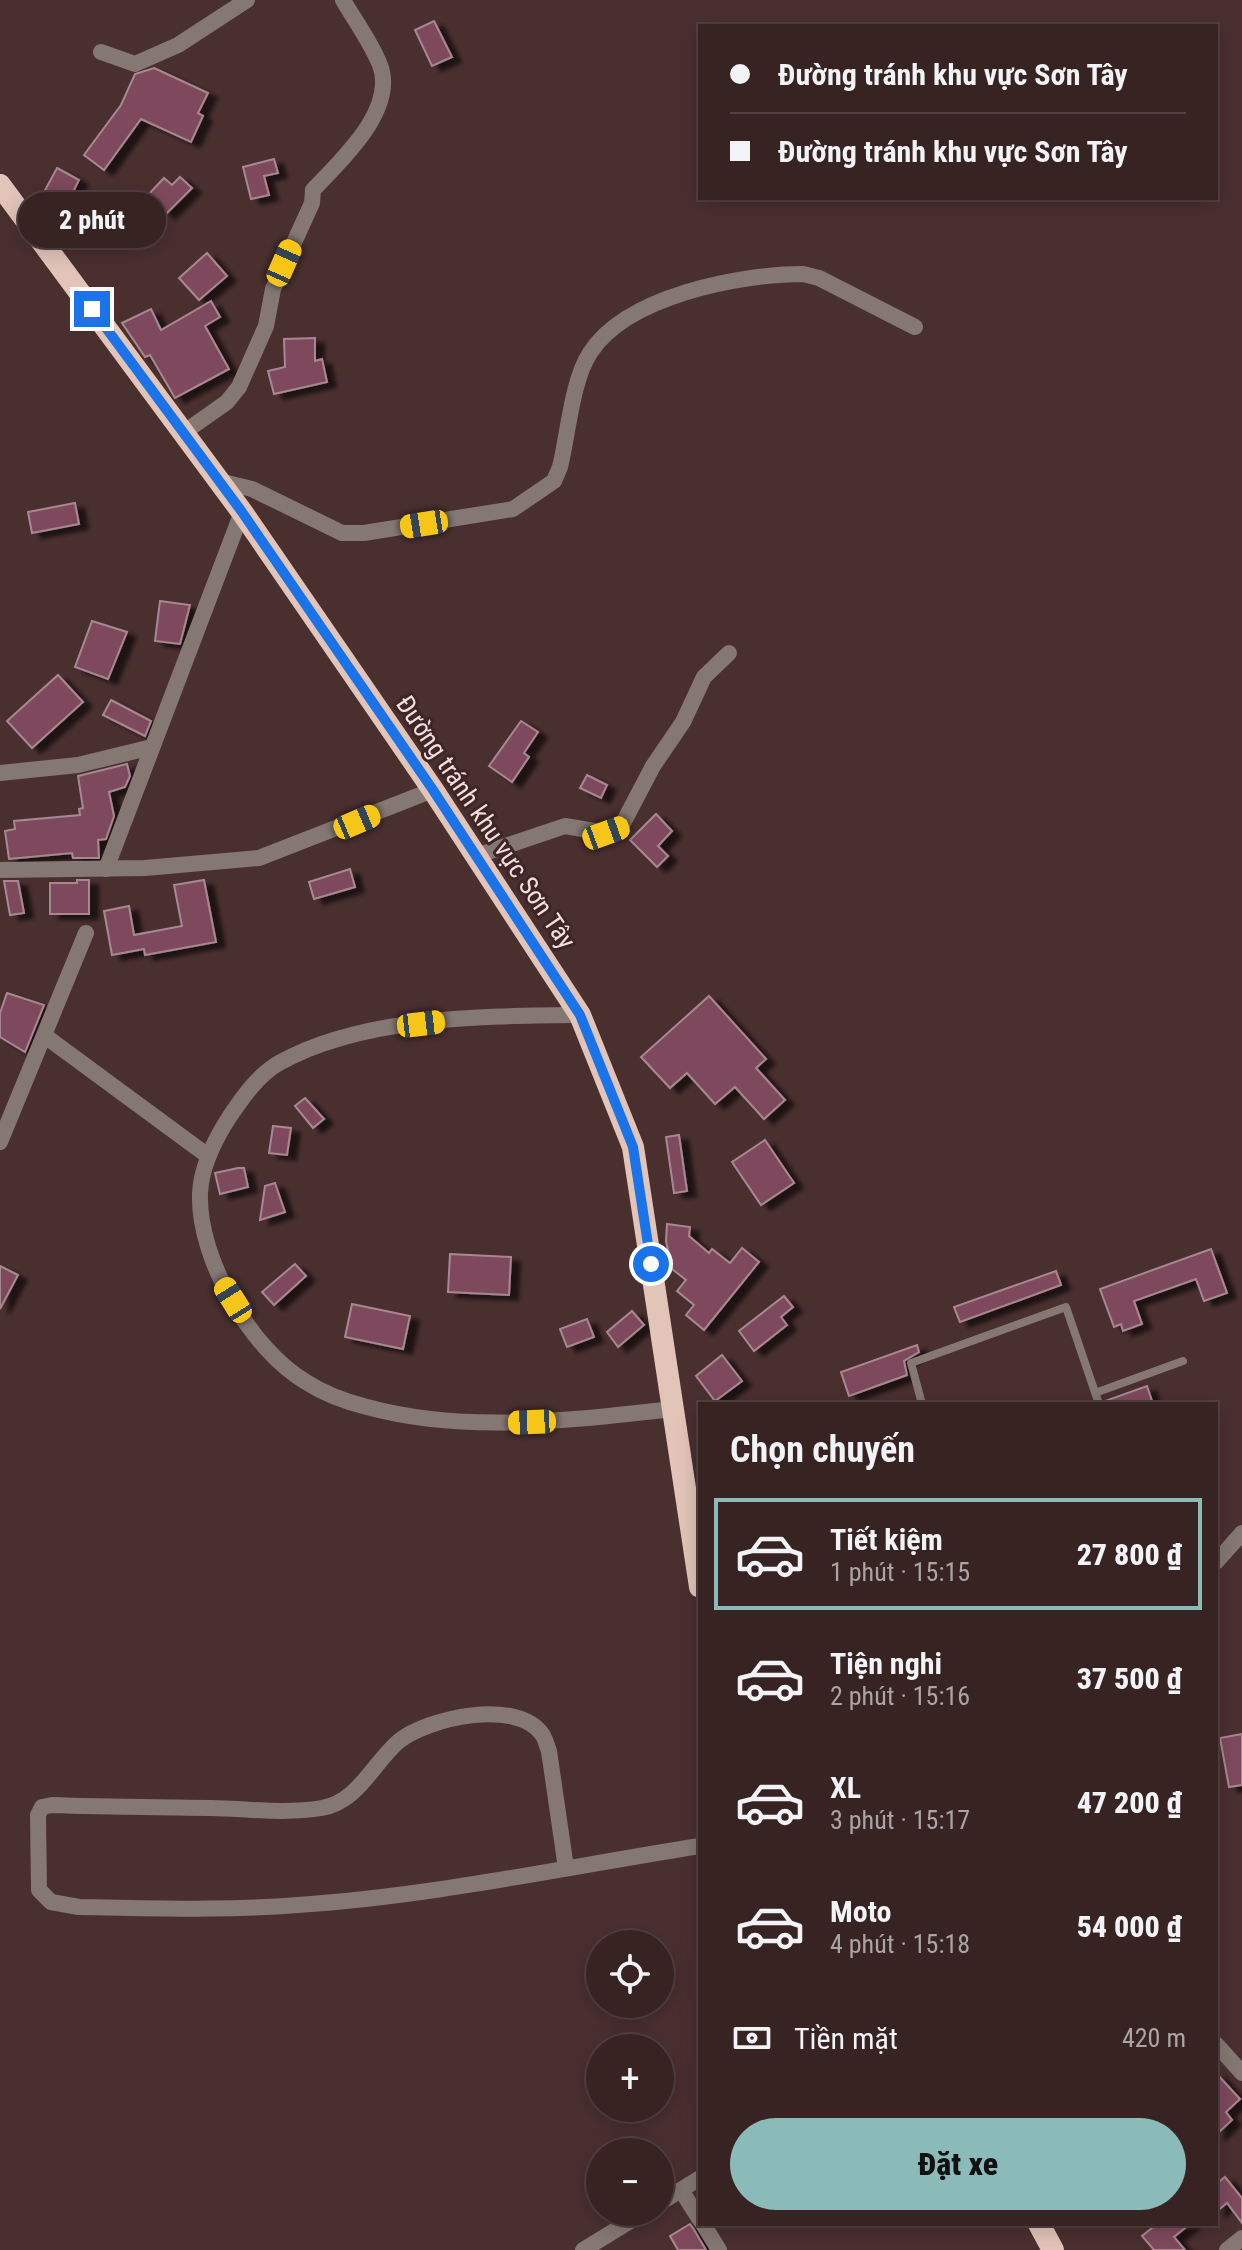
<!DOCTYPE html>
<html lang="vi">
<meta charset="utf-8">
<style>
body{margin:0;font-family:"Roboto Condensed",sans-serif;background:#432f30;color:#f1f3f6;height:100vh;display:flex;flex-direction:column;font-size:30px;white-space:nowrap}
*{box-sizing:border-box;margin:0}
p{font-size:26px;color:#aba4a6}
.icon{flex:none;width:44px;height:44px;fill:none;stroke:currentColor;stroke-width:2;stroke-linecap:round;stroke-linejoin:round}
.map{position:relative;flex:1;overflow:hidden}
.details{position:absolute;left:698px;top:1402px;width:520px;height:824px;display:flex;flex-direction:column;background:#382323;border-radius:0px;box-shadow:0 4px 20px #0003,0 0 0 2px #524041}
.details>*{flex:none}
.hud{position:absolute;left:698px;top:24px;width:520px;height:176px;border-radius:0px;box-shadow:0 4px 20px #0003,0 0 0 2px #524041;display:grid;align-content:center;height:176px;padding:0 32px;background:#382323}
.tools{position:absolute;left:586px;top:1930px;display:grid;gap:16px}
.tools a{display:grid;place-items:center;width:88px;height:88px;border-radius:50%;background:#382323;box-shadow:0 4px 20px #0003,0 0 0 2px #524041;font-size:40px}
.end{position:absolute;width:36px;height:36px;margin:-18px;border:10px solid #1a73e8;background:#fff;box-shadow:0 0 0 4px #fff}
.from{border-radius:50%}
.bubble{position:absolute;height:56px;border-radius:28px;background:#382323;box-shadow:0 4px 20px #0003,0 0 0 2px #524041;font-size:26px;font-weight:800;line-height:56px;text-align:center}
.car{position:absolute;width:24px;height:48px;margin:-24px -12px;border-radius:10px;box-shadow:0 0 6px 2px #0007;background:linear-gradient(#f5c518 24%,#345 0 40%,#f5c518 0 76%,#345 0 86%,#f5c518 0)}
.hud b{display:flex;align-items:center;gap:28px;height:76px;font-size:30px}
.hud b+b{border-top:2px solid #524041}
.hud i{width:20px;height:20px;background:#f1f3f6}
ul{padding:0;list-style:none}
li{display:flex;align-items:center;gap:24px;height:112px;margin:0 16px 12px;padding:0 16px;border:4px solid transparent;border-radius:0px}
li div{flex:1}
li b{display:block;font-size:30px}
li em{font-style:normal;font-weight:800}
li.active{border-color:#8bbbb9}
li>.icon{width:72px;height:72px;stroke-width:1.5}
h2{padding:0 32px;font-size:36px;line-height:96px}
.pay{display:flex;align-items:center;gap:20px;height:88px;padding:0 32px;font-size:30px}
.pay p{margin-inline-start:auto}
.cta{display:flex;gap:16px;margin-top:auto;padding:16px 32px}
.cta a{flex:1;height:92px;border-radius:48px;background:#8bbbb9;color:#111;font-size:32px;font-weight:800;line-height:92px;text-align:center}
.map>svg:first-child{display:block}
.building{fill:#7e495d;stroke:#a78892;stroke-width:2;filter:url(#shadow)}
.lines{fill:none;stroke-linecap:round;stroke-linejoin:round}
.service{stroke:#857873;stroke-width:8}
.minor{stroke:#857873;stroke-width:16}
.trunk{stroke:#e2c4b8;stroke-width:22}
.route{stroke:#1a73e8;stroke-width:10}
.labels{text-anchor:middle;stroke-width:6;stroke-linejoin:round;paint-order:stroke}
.street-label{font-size:26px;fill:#f3e1e0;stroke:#3f2525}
</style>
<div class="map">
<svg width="1242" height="2250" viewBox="0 0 1242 2250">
<defs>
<filter id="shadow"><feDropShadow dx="9" dy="5" stdDeviation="2" flood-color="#0009"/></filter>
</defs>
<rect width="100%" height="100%" fill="#4a2f2f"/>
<g class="building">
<path d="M434 21 452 57 432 66 415 30Z"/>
<path d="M154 68 208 93 198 113 203 116 191 142 141 119 104 170 84 155 121 105 135 74Z"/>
<path d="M274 159 278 173 264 176 269 195 251 199 243 167Z"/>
<path d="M57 168 79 180 67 204 44 192Z"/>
<path d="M180 177 192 188 166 214 148 195 164 178 172 185Z"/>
<path d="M207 253 227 276 199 300 179 278Z"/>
<path d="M211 301 220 317 205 326 229 369 175 398 150 355 145 357 122 323 151 309 161 330Z"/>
<path d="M315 338V361L322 359 327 382 274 394 268 371 285 367 284 339Z"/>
<path d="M75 503 79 524 32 533 28 512Z"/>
<path d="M160 601 190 605 180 644 155 641Z"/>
<path d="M92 621 127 632 108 679 75 667Z"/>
<path d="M58 675 83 702 32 748 7 721Z"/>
<path d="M111 700 151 721 145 736 103 715Z"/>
<path d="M521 721 538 732 524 753 529 757 512 782 489 766Z"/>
<path d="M127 764 130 776 125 787 109 792 114 816 106 839 98 840 99 858H73L72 853 9 859 5 831 15 829 14 821 80 815 79 809 83 808 78 776Z"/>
<path d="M587 775 607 785 601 798 580 788Z"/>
<path d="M656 814 672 831 658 846 668 856 657 867 630 840Z"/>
<path d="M350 869 355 887 314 899 309 882Z"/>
<path d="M77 880H89V914H50V883H77Z"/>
<path d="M204 880 216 942 145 955 144 949 112 955 104 911 129 906 134 935 182 926 174 885Z"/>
<path d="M4 881H18L24 913 10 915Z"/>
<path d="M7 993 44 1005 25 1052 0 1037V1013Z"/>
<path d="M709 996 766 1059 756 1068 785 1100 764 1119 735 1087 715 1104 687 1073 670 1088 641 1057Z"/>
<path d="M305 1098 324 1119 313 1128 295 1106Z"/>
<path d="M273 1126 291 1128 287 1155 269 1153Z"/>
<path d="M679 1135 687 1191 674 1193 666 1137Z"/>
<path d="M765 1140 794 1183 761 1205 732 1162Z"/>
<path d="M238 1168H244L248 1187 220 1194 215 1173Z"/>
<path d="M275 1183 285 1212 260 1220 265 1186Z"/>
<path d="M667 1224 690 1227 689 1236 709 1253 712 1249 730 1263 742 1248 759 1262 704 1330 686 1315 694 1305 677 1291 686 1280 672 1269 666 1241Z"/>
<path d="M1211 1249 1227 1293 1204 1301 1196 1279 1134 1301 1142 1324 1123 1331 1121 1324 1114 1327 1100 1289Z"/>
<path d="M450 1254 511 1257 509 1295 448 1292Z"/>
<path d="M295 1264 306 1276 274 1305 262 1292Z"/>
<path d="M0 1266 18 1275 0 1309Z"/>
<path d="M1056 1271 1061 1285 960 1322 954 1307Z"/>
<path d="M784 1296 793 1307 781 1317 787 1325 754 1351 739 1331Z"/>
<path d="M352 1304 410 1316 403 1349 345 1337Z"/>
<path d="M632 1311 644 1325 618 1347 607 1332Z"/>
<path d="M587 1319 594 1337 567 1347 560 1329Z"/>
<path d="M917 1345 919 1352 904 1361 907 1375 849 1396 841 1372Z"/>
<path d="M722 1355 742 1381 715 1401 696 1376Z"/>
<path d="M1147 1386 1153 1404H1106L1105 1401Z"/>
<path d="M1242 1734V1785L1229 1787 1220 1738Z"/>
<path d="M1216 2073 1240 2099 1226 2112 1232 2120 1216 2135Z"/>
<path d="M1225 2177 1242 2198V2223L1227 2203 1216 2212V2184Z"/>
<path d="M690 2224 693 2228 706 2250H678L670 2236Z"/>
<path d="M1157 2224H1190L1174 2237 1185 2250H1154L1142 2236Z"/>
</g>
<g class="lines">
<g class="service">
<path d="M1095 1393 1183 1361"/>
<path d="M922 1404 911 1363 1066 1307 1099 1404"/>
</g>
<g class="minor">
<path d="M101 52 135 64 178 45 247 0"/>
<path d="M183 433 227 402 239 387 266 326 273 289 312 203 313 190C341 160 397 110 380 65 371 42 355 21 343 0"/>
<path d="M219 481 252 489 342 533H364L513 509 554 481 560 467C568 435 572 380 590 353 626 296 740 274 803 274L819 278 915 327"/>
<path d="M0 773 78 765 152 747"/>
<path d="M476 856 565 826 606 833 621 827 653 766 683 722 704 677 729 653"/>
<path d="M106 869 242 512"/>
<path d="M0 870 145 868 259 858 433 790"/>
<path d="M580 1015C486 1016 363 1016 279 1063 258 1075 243 1097 230 1116 215 1139 201 1166 200 1194 198 1258 250 1349 306 1382 323 1393 347 1402 367 1407 466 1434 573 1420 673 1409"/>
<path d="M45 1036 208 1156"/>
<path d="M0 1142 86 933"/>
<path d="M1216 1562 1242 1533"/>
<path d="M566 1868 549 1751C547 1746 545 1738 542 1734 516 1698 428 1718 399 1741 373 1763 359 1801 322 1808 286 1814 248 1809 212 1808 158 1807 105 1807 52 1805L42 1807 38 1815 39 1890 51 1902 79 1907C152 1908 225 1911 298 1905 433 1896 566 1867 700 1846"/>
<path d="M1216 2044 1242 2073"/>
<path d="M681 2190 700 2220"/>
<path d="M660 2203 700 2178"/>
<path d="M703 2224 719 2250"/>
<path d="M583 2250 645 2212"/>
<path d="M1227 2250 1242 2238"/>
</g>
<g class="trunk">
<path d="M0 185 242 512 433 790 580 1015 633 1147 700 1587"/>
<path d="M1039 2224 1053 2250"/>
</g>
</g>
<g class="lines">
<path class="route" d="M92 309 242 512 433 790 580 1015 633 1147 651 1264"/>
</g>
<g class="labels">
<g class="street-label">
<text transform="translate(486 822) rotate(56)" y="9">Đường tránh khu vực Sơn Tây</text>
</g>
</g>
</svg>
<div class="tools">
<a><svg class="icon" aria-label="locate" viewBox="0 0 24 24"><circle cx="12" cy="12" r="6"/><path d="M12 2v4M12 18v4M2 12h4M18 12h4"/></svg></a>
<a>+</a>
<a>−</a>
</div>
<i class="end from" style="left:651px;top:1264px"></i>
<i class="end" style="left:92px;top:309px"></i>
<div class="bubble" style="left:18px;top:192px;width:148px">2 phút</div>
<i class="car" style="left:284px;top:263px;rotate:24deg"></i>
<i class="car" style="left:424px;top:524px;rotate:261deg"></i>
<i class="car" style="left:357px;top:822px;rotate:67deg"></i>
<i class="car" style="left:606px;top:833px;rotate:70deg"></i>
<i class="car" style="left:421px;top:1024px;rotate:83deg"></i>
<i class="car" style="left:233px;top:1300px;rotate:328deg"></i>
<i class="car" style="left:532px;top:1422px;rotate:268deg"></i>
<div class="hud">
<b><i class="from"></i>Đường tránh khu vực Sơn Tây</b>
<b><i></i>Đường tránh khu vực Sơn Tây</b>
</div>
<section class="details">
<h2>Chọn chuyến</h2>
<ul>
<li class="active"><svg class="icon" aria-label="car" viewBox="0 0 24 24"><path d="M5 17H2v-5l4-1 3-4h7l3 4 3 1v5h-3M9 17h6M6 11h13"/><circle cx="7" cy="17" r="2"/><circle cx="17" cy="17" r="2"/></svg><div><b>Tiết kiệm</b><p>1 phút · 15:15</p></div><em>27 800 ₫</em></li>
<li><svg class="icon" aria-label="car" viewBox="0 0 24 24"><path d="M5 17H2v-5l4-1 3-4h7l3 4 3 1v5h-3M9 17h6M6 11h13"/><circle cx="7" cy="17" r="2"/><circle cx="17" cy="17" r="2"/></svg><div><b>Tiện nghi</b><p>2 phút · 15:16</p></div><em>37 500 ₫</em></li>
<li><svg class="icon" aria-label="car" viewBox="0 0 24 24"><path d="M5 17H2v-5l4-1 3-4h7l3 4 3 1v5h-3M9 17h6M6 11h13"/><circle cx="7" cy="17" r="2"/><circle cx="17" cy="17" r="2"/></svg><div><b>XL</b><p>3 phút · 15:17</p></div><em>47 200 ₫</em></li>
<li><svg class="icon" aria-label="car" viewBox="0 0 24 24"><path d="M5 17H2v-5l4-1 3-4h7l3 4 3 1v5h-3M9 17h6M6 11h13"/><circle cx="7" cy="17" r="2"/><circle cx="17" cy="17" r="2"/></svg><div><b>Moto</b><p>4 phút · 15:18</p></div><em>54 000 ₫</em></li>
</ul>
<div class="pay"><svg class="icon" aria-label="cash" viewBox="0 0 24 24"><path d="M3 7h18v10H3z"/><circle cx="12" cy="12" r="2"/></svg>Tiền mặt<p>420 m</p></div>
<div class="cta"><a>Đặt xe</a></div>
</section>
</div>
